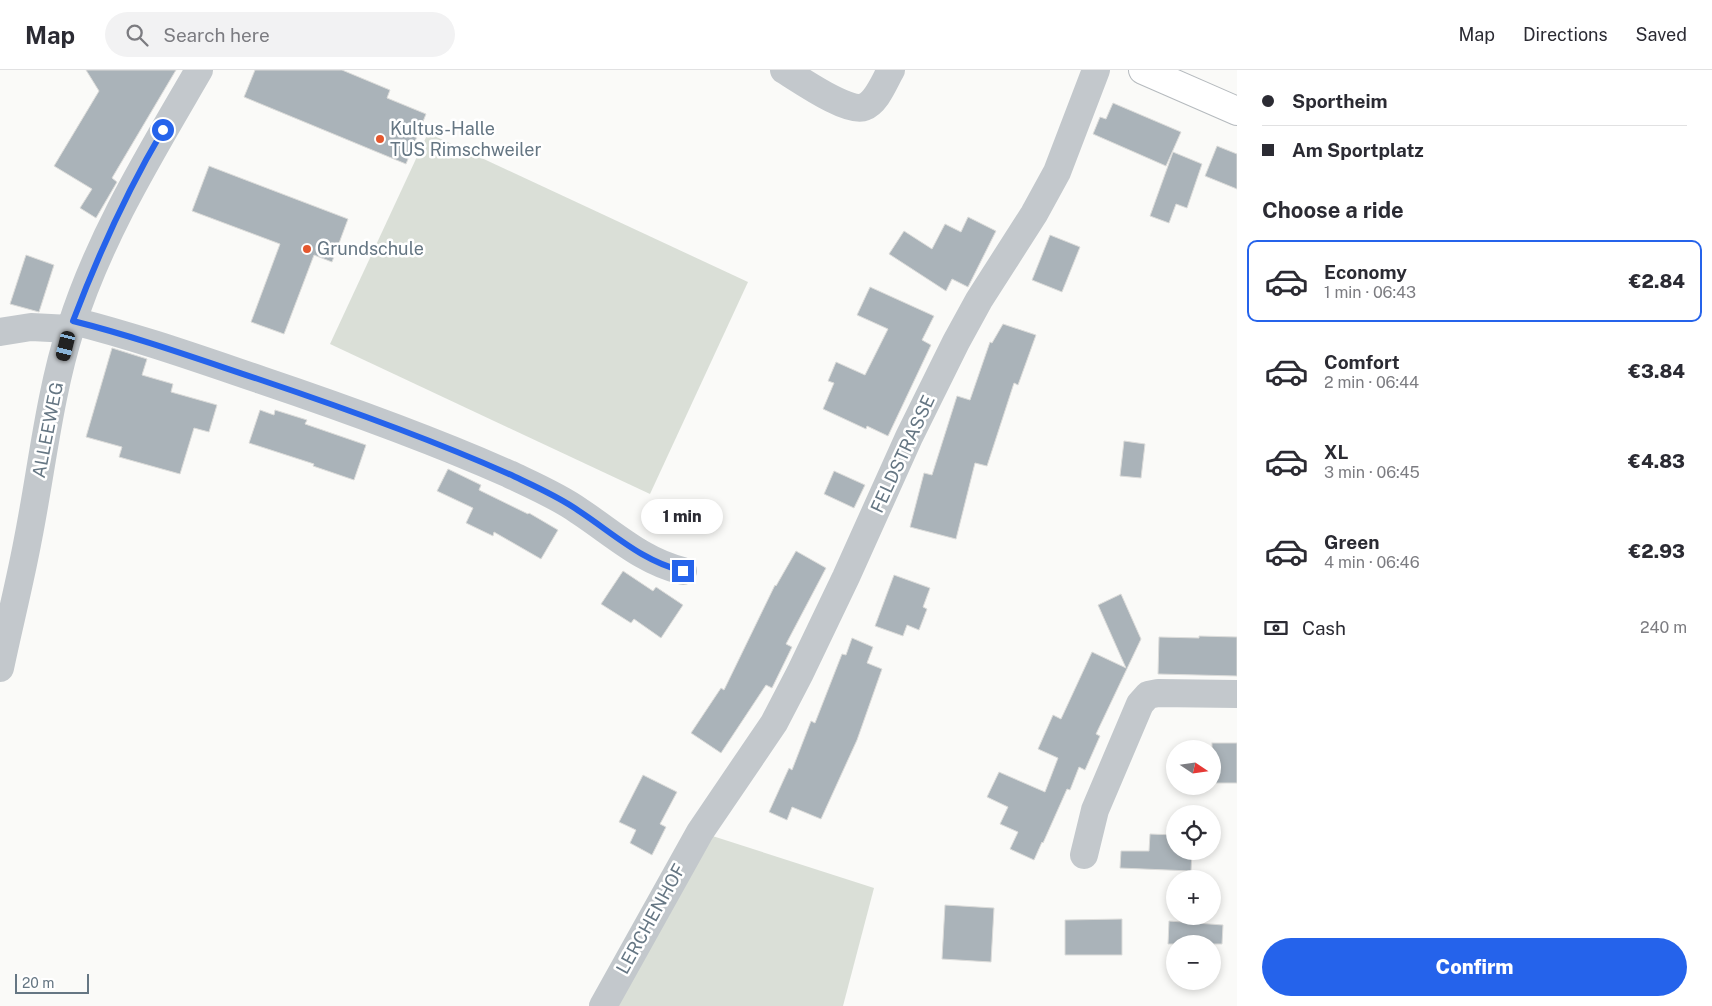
<!DOCTYPE html>
<meta charset="utf-8">
<style>
body{margin:0;font-family:"Public Sans",sans-serif;background:#f2f2f3;color:#2b2b33;height:100vh;display:flex;flex-direction:column;font-size:19px;white-space:nowrap}
*{box-sizing:border-box;margin:0}
p{font-size:16px;color:#7c7c81}
.icon{flex:none;width:28px;height:28px;fill:none;stroke:currentColor;stroke-width:2;stroke-linecap:round;stroke-linejoin:round}
.map{position:relative;flex:1;overflow:hidden}
.drawer{display:flex;flex-direction:column;background:#fff;width:475px}
.drawer>*{flex:none}
.guide{display:grid;align-content:center;height:110px;padding:0 25px;background:#fff}
.needle{width:32px;rotate:103deg}
.tools{position:absolute;left:1166px;top:670px;display:grid;gap:10px}
.tools a{display:grid;place-items:center;width:55px;height:55px;border-radius:50%;background:#fff;box-shadow:0 2px 8px #0003;font-size:25px}
.scale{position:absolute;left:15px;bottom:12px;width:74px;box-sizing:border-box;padding-left:5px;border:2px solid #657683;border-top:0;font-size:14px;line-height:18px;white-space:nowrap;color:#657683;-webkit-text-stroke:4px #fff;paint-order:stroke}
.end{position:absolute;width:22px;height:22px;margin:-11px;border:6px solid #2563eb;background:#fff;box-shadow:0 0 0 2px #fff}
.from{border-radius:50%}
.bubble{position:absolute;height:35px;border-radius:18px;background:#fff;box-shadow:0 2px 8px #0003;font-size:16px;font-weight:800;line-height:35px;text-align:center}
.car{position:absolute;width:15px;height:30px;margin:-15px -8px;border-radius:6px;box-shadow:0 0 4px 1px #0007;background:linear-gradient(#222 24%,#8ab4d8 0 40%,#222 0 76%,#8ab4d8 0 86%,#222 0)}
.guide b{display:flex;align-items:center;gap:18px;height:48px;font-size:19px}
.guide b+b{border-top:1px solid #e1e1e2}
.guide i{width:12px;height:12px;background:#2b2b33}
ul{padding:0;list-style:none}
li{display:flex;align-items:center;gap:15px;height:82px;margin:0 10px 8px;padding:0 15px;border:2px solid transparent;border-radius:10px}
li div{flex:1}
li b{display:block;font-size:19px}
li em{font-style:normal;font-weight:800}
li.on{border-color:#2563eb}
li>.icon{width:45px;height:45px;stroke-width:1.5}
h2{padding:0 25px;font-size:22px;line-height:60px}
.pay{display:flex;align-items:center;gap:12px;height:55px;padding:0 25px;font-size:19px}
.pay p{margin-inline-start:auto}
.action{display:flex;gap:10px;margin-top:auto;padding:10px 25px}
.action a{flex:1;height:58px;border-radius:30px;background:#2563eb;color:#fff;font-size:20px;font-weight:800;line-height:58px;text-align:center}
header{display:flex;align-items:center;gap:30px;box-sizing:border-box;height:70px;padding:0 25px;background:#fff;border-bottom:1px solid #e1e1e2}
header strong{font-size:24px}
nav{display:flex;gap:28px;margin-inline-start:auto;font-size:18px}
.search{width:350px;height:45px;background:#f2f2f3;display:flex;align-items:center;gap:12px;box-sizing:border-box;padding:0 18px;border-radius:28px;color:#7c7c81;font-size:19px}
main{display:flex;flex:1;min-height:0}
.map>svg:first-child{display:block}
.green{fill:#dadfd7}
.building{fill:#aab3b9;stroke:#dcdcda}
.lines{fill:none;stroke-linecap:round;stroke-linejoin:round}
.major-casing{stroke:#b5babe;stroke-width:30}
.minor{stroke:#c3c8cc;stroke-width:28}
.major{stroke:#fff;stroke-width:28}
.route{stroke:#2563eb;stroke-width:6}
.poi-dot{fill:#e4572e;stroke:#fff;stroke-width:2}
.labels{text-anchor:middle;stroke-width:5;stroke-linejoin:round;paint-order:stroke}
.poi-label{font-size:18px;fill:#657683;stroke:#fff;text-anchor:start}
.street-label{font-size:18px;fill:#657683;stroke:#fff}
</style>
<header>
<strong>Map</strong>
<div class="search"><svg class="icon" aria-label="search" viewBox="0 0 24 24"><circle cx="10" cy="10" r="6"/><path d="M15 15l6 6"/></svg>Search here</div>
<nav><a>Map</a><a>Directions</a><a>Saved</a></nav>
</header>
<main>
<div class="map">
<svg width="1237" height="936" viewBox="0 0 1237 936">
<rect width="100%" height="100%" fill="#fafaf8"/>
<g class="green">
<path d="M428 63 748 212 650 424 330 274Z"/>
<path d="M700 762 874 818 843 936H603Z"/>
</g>
<g class="building">
<path d="M86 0H176L112 108 117 112 96 148 80 138 92 119 54 96 99 21Z"/>
<path d="M255 0H342L390 20 387 28 426 44 406 94 244 27Z"/>
<path d="M1113 33 1181 62 1166 96 1093 64 1100 47 1106 49Z"/>
<path d="M1217 76 1237 84V119L1205 106Z"/>
<path d="M1173 82 1202 94 1187 138 1176 134 1169 153 1150 146Z"/>
<path d="M209 96 348 149 332 192 314 185 284 264 251 252 280 174 192 141Z"/>
<path d="M968 147 996 161 968 217 952 209 946 221 889 184 904 161 932 179 945 154 961 162Z"/>
<path d="M1050 165 1080 177 1062 222 1032 210Z"/>
<path d="M26 185 54 195 39 242 10 234Z"/>
<path d="M870 217 934 246 922 270 931 275 888 366 867 356 866 359 823 339 834 313 828 311 836 292 865 305 888 259 857 245Z"/>
<path d="M1003 254 1036 265 1018 315 1014 313 987 396 975 393 956 469 910 457 924 403 932 405 957 326 970 330 990 272 992 273Z"/>
<path d="M112 278 147 289 142 305 173 314 171 322 217 335 209 362 194 358 180 404 119 387 122 377 86 367Z"/>
<path d="M260 340 274 345 275 340 307 350 305 354 366 375 354 410 313 396 314 394 249 373Z"/>
<path d="M1124 371 1145 374 1141 408 1120 406Z"/>
<path d="M448 399 481 415 479 420 528 444 529 443 558 460 541 489 494 462 493 466 466 453 473 438 437 421Z"/>
<path d="M834 401 865 415 854 438 824 424Z"/>
<path d="M796 481 826 498 786 574 792 577 772 618 766 615 721 683 691 663 721 618 724 620 775 515 776 516Z"/>
<path d="M623 501 653 521 656 517 683 535 661 568 634 549 631 553 601 534Z"/>
<path d="M894 505 930 518 923 537 927 539 919 560 907 555 903 566 875 556Z"/>
<path d="M1121 524 1141 569 1096 664 1100 666 1085 700 1079 697 1070 720 1067 719 1043 773 1042 772 1034 790 1010 779 1018 762 1000 754 1008 737 987 727 999 702 1045 722 1058 688 1038 679 1053 645 1061 649 1092 582 1126 598 1098 535Z"/>
<path d="M1199 566 1237 567V606L1158 604 1159 567 1199 568Z"/>
<path d="M852 568 873 577 867 593 882 599 857 670 821 749 792 737 787 750 769 742 789 698 792 700 811 651 815 653 842 584 846 585Z"/>
<rect x="1212" y="673" width="25" height="40"/>
<path d="M643 705 677 722 660 754 666 757 652 785 630 773 636 760 619 752Z"/>
<path d="M1150 764 1175 765V781H1192L1191 801 1120 798 1121 781H1149Z"/>
<path d="M945 835 994 838 991 892 942 889Z"/>
<path d="M1122 849V885H1065V850Z"/>
<path d="M1169 851 1223 855 1222 874H1168Z"/>
</g>
<g class="lines">
<g class="major-casing">
<path id="major" d="M1143 0 1237 41"/>
</g>
<g class="minor">
<path d="M784 0C799 9 849 44 864 37 877 32 884 12 891 0"/>
<path d="M73 251C137 267 199 289 261 310 344 338 428 368 509 404 532 415 558 426 579 441 614 464 642 491 683 501"/>
<path d="M0 262 31 257 70 259"/>
<path d="M0 598C9 555 20 512 28 469 42 398 49 326 71 257 100 165 151 83 199 0"/>
<path d="M1084 785 1095 740 1140 634 1148 625 1158 623 1237 624"/>
<path d="M603 936 700 762 774 653 800 603 846 507 909 367 956 272 979 230 1034 144 1057 102 1096 0"/>
</g>
<use href="#major" class="major"/>
</g>
<g class="lines">
<path class="route" d="M163 60C127 121 98 185 73 251 137 267 198 289 261 310 344 338 428 368 509 404 532 415 558 426 579 441 614 464 642 491 683 501"/>
</g>
<g class="poi-dot">
<circle cx="380" cy="69" r="5"/>
<circle cx="307" cy="179" r="5"/>
</g>
<g class="labels">
<g class="poi-label">
<text x="390" y="65">Kultus-Halle<tspan x="390" dy="21">TUS Rimschweiler</tspan></text>
<text x="317" y="185">Grundschule</text>
</g>
<g class="street-label">
<text transform="translate(48 360) rotate(-79)" y="6">ALLEEWEG</text>
<text transform="translate(903 384) rotate(-65)" y="6">FELDSTRASSE</text>
<text transform="translate(651 849) rotate(-61)" y="6">LERCHENHOF</text>
</g>
</g>
</svg>
<div class="tools">
<a><svg class="needle" viewBox="-14 -14 28 28"><path d="M0-13l5 13h-10z" fill="#e53935"/><path d="M0 13l5-13h-10z" fill="#7c7c81"/></svg></a>
<a><svg class="icon" aria-label="locate" viewBox="0 0 24 24"><circle cx="12" cy="12" r="6"/><path d="M12 2v4M12 18v4M2 12h4M18 12h4"/></svg></a>
<a>+</a>
<a>−</a>
</div>
<div class="scale">20 m</div>
<i class="end from" style="left:163px;top:60px"></i>
<i class="end" style="left:683px;top:501px"></i>
<div class="bubble" style="left:641px;top:429px;width:82px">1 min</div>
<i class="car" style="left:66px;top:276px;rotate:194deg"></i>
</div>
<section class="drawer">
<div class="guide">
<b><i class="from"></i>Sportheim</b>
<b><i></i>Am Sportplatz</b>
</div>
<h2>Choose a ride</h2>
<ul>
<li class="on"><svg class="icon" aria-label="car" viewBox="0 0 24 24"><path d="M5 17H2v-5l4-1 3-4h7l3 4 3 1v5h-3M9 17h6M6 11h13"/><circle cx="7" cy="17" r="2"/><circle cx="17" cy="17" r="2"/></svg><div><b>Economy</b><p>1 min · 06:43</p></div><em>€2.84</em></li>
<li><svg class="icon" aria-label="car" viewBox="0 0 24 24"><path d="M5 17H2v-5l4-1 3-4h7l3 4 3 1v5h-3M9 17h6M6 11h13"/><circle cx="7" cy="17" r="2"/><circle cx="17" cy="17" r="2"/></svg><div><b>Comfort</b><p>2 min · 06:44</p></div><em>€3.84</em></li>
<li><svg class="icon" aria-label="car" viewBox="0 0 24 24"><path d="M5 17H2v-5l4-1 3-4h7l3 4 3 1v5h-3M9 17h6M6 11h13"/><circle cx="7" cy="17" r="2"/><circle cx="17" cy="17" r="2"/></svg><div><b>XL</b><p>3 min · 06:45</p></div><em>€4.83</em></li>
<li><svg class="icon" aria-label="car" viewBox="0 0 24 24"><path d="M5 17H2v-5l4-1 3-4h7l3 4 3 1v5h-3M9 17h6M6 11h13"/><circle cx="7" cy="17" r="2"/><circle cx="17" cy="17" r="2"/></svg><div><b>Green</b><p>4 min · 06:46</p></div><em>€2.93</em></li>
</ul>
<div class="pay"><svg class="icon" aria-label="cash" viewBox="0 0 24 24"><path d="M3 7h18v10H3z"/><circle cx="12" cy="12" r="2"/></svg>Cash<p>240 m</p></div>
<div class="action"><a>Confirm</a></div>
</section>
</main>
